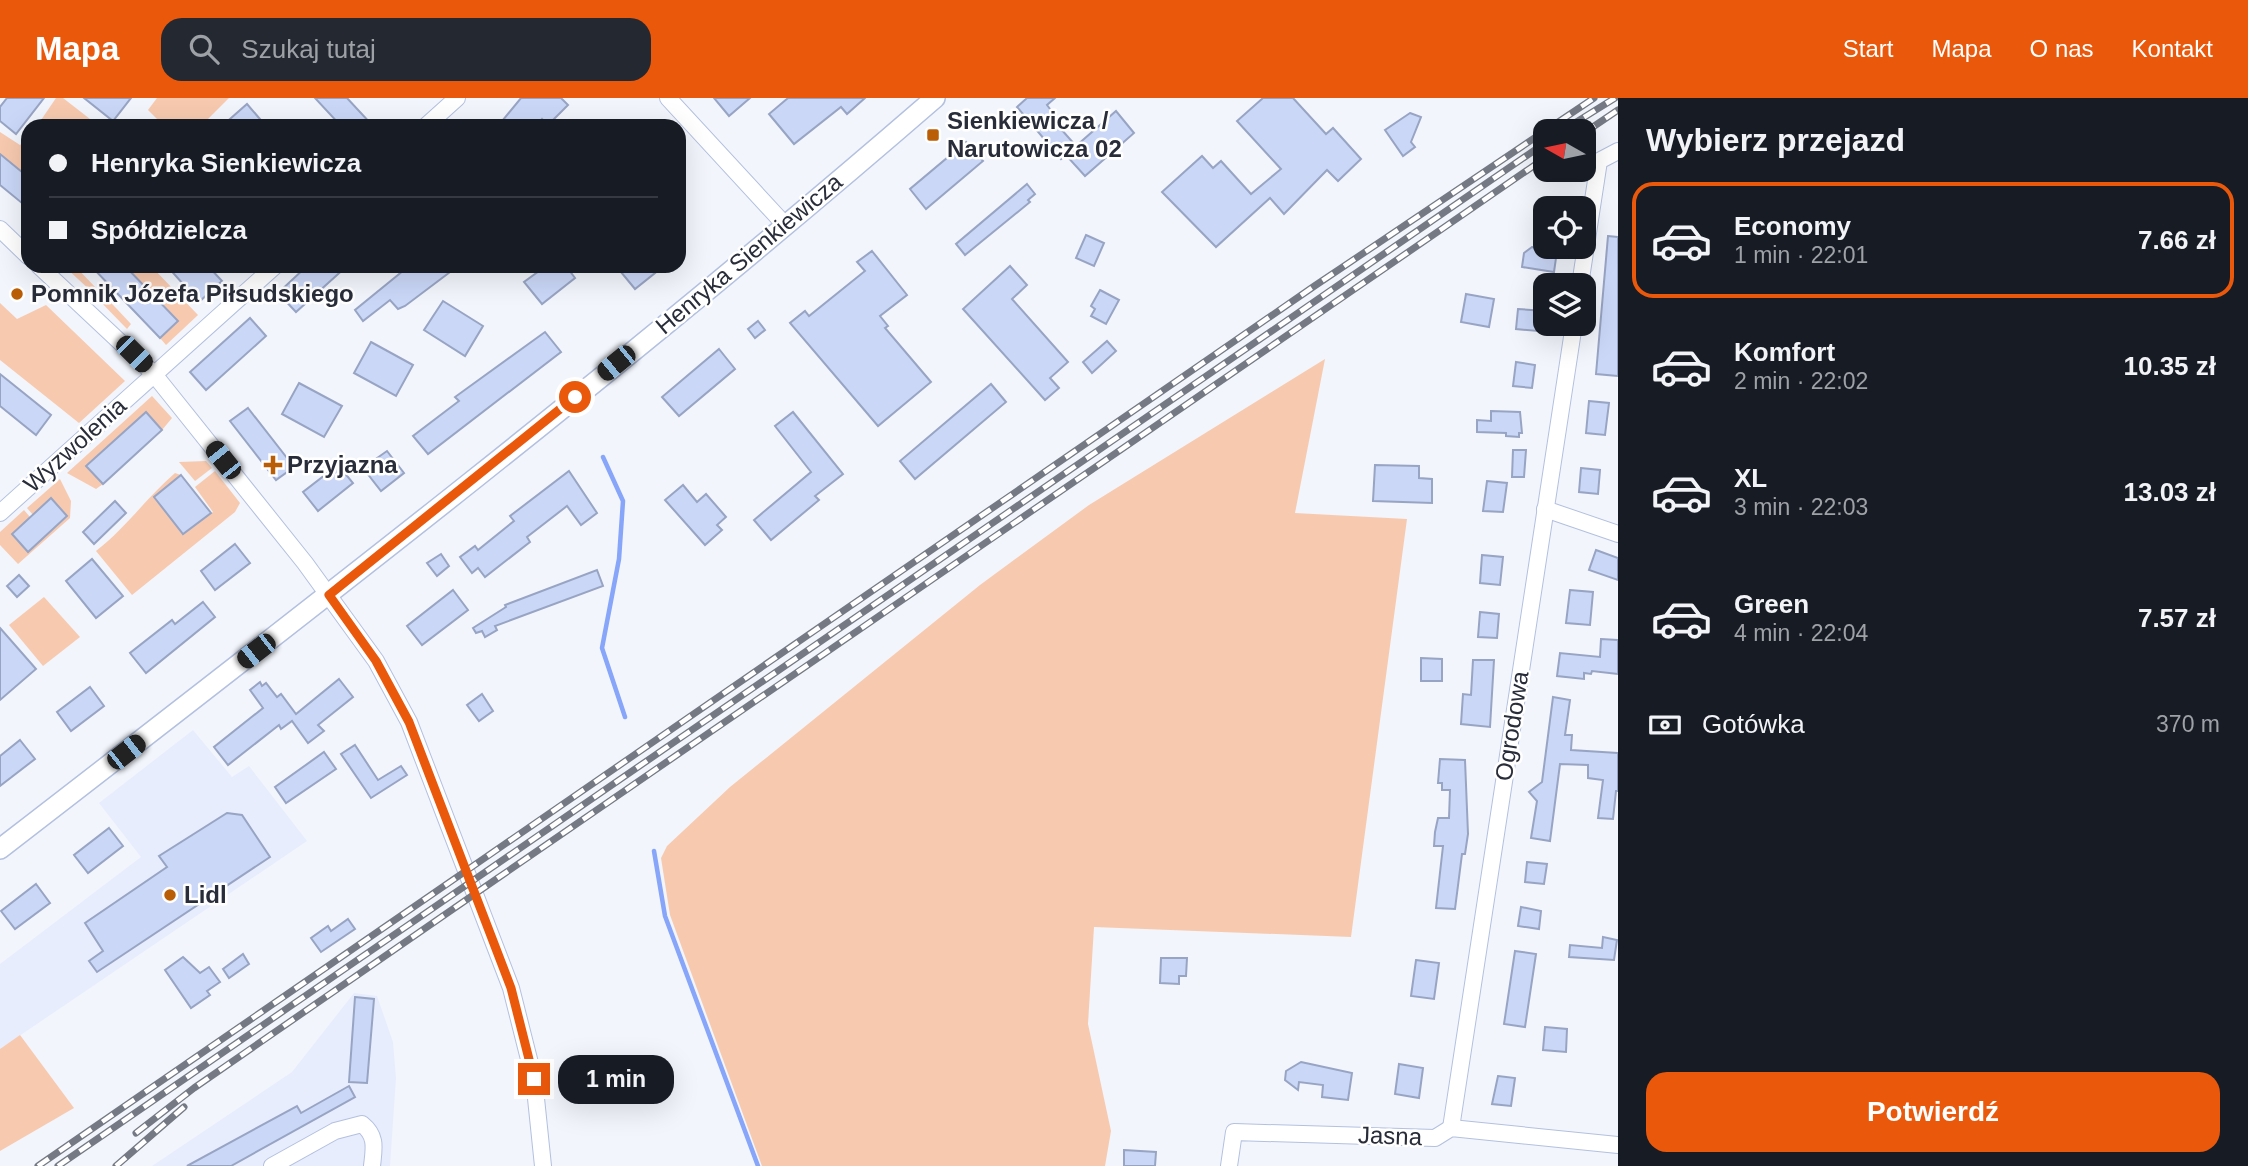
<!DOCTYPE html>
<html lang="pl">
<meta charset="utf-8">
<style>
body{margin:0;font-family:Arial,sans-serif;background:#242831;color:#f1f3f6;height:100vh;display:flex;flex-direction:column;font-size:26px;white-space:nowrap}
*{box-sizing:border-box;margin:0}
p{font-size:23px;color:#9ea1a6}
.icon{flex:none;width:38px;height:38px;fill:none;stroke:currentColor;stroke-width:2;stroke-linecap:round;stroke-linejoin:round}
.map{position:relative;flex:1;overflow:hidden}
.panel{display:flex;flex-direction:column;background:#171b24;width:630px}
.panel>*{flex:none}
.guide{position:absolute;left:21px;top:21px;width:665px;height:154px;border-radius:21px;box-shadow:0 7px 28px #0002;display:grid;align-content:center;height:154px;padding:0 28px;background:#171b24}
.needle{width:46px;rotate:279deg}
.controls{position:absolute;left:1533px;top:21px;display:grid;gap:14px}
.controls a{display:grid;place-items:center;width:63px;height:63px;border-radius:14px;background:#171b24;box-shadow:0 7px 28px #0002;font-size:35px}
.end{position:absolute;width:32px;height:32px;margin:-16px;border:9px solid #ea580c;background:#fff;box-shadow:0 0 0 4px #fff}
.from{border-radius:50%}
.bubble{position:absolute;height:49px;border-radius:21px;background:#171b24;box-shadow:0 7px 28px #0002;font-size:23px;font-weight:600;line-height:49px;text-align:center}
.car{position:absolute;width:21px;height:42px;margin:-21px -10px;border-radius:9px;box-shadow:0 0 5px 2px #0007;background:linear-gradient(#222 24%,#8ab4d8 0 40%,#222 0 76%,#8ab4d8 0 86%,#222 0)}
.guide b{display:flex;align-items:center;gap:24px;height:66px;font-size:26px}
.guide b+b{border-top:2px solid #363941}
.guide i{width:18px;height:18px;background:#f1f3f6}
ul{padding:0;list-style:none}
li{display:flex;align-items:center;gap:21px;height:116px;margin:0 14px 10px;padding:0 14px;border:4px solid transparent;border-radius:21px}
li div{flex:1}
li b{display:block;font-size:26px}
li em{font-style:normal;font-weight:600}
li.selected{border-color:#ea580c}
li>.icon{width:63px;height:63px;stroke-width:1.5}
h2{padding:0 28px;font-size:32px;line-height:84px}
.pay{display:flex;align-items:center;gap:18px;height:77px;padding:0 28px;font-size:26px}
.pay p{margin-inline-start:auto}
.action{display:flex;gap:14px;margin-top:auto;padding:14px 28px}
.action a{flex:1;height:80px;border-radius:21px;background:#ea580c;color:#fff;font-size:28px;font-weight:600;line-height:80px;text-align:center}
header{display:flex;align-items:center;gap:42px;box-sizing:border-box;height:98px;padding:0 35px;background:#ea580c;color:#fff}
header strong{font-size:33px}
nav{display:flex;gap:38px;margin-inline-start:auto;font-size:24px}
.search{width:490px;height:63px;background:#242831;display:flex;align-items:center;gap:18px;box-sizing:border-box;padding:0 24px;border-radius:21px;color:#9ea1a6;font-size:26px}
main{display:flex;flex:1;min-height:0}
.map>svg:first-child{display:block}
.built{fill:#e7edfd}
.green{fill:#f7caaf}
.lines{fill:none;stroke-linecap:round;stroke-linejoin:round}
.stream{stroke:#87a5f9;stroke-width:4.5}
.building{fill:#cad7f7;stroke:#98a4c3;stroke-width:2}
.minor-casing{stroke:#b3c0df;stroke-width:18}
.tertiary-casing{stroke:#b3c0df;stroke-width:22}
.minor{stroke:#fff;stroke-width:16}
.tertiary{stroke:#fff;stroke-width:19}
.rail-casing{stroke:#747983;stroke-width:7}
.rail{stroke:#fff;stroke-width:4.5;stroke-dasharray:13;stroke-linecap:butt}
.route{stroke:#ea580c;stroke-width:9}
.poi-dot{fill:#b95d07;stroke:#fff;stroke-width:2.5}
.labels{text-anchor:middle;stroke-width:5;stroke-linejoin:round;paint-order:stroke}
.poi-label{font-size:24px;font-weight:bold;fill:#282d39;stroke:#fff;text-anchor:start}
.street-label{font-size:24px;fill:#282d39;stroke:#fff}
</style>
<header>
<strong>Mapa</strong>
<div class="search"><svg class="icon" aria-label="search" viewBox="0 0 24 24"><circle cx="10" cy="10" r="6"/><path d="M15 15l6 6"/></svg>Szukaj tutaj</div>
<nav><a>Start</a><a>Mapa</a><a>O nas</a><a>Kontakt</a></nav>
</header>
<main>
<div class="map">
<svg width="1618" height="1068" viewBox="0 0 1618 1068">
<rect width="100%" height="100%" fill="#f2f5fc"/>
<g class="built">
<path d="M193 632 232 679 249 668 307 743 0 951V866L141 759 99 705Z"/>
<path d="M354 895 377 898 393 944 396 980 390 1068H152L292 974Z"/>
</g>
<g class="green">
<path d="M56 0H63L99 28H37Z"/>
<path d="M157 0H229L201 28H164L148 12Z"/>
<path d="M0 34 20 47 28 40V79L0 56Z"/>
<path d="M75 168 96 190 92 194 65 169Z"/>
<path d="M125 168H151L198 217 166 247 160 240 177 223Z"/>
<path d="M100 193 131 226 127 231 95 198Z"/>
<path d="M0 205 17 221 46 207 125 283 79 325 0 262Z"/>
<path d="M1325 261 1295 415 1407 421 1351 839 1094 829 1088 926 1111 1033 1105 1068H762L670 817 661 760 667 748 730 689 980 487 1089 407Z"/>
<path d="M152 298 172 320 162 332 146 314 87 368 103 386 96 391 67 375Z"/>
<path d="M206 363 212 370 195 383 179 364Z"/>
<path d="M215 373 240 405 235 414 132 497 96 453C126 430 146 400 175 375L181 377 154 399 183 436 213 414 195 389Z"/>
<path d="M60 381 71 403 70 420 18 466 0 447V434L24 412 30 419 12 436 28 454 67 419 51 401 33 417 27 410Z"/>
<path d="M44 499 80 539 43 568 9 527Z"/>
<path d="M20 937 74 1010 0 1053V951Z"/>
</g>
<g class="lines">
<g class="stream">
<path d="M603 359 623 403 619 461 602 550 625 619"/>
<path d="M654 753 665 818 758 1068"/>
</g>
</g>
<g class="building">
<path d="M7 0H44L16 36 0 23V9Z"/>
<path d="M84 0H131L113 23Z"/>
<path d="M315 0H347L373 28H341Z"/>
<path d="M521 0H561L568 7 548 27 542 21 535 28H498Z"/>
<path d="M714 0H750L729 18Z"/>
<path d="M788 0H865L847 16 841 9 794 46 769 16Z"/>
<path d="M1027 0H1055L1047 7 1056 19 1053 22 1076 48 1116 13 1134 35 1085 78 1066 57 1061 61 1017 9Z"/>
<path d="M1263 0H1293L1326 36 1333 30 1361 61 1338 83 1327 72 1284 116 1270 100 1216 149 1162 94 1202 58 1213 70 1221 63 1251 96 1281 71 1237 23Z"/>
<path d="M247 6 266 28H222Z"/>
<path d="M1410 15 1421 19 1411 44 1415 49 1403 58 1385 32Z"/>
<path d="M966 44 983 63 926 111 910 91Z"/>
<path d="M0 56 28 79V110L0 87Z"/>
<path d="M1027 86 1035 96 1028 102 1030 104 965 157 956 146Z"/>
<path d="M1086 137 1104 145 1094 168 1076 160Z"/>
<path d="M1608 138 1618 139V278L1596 276Z"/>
<path d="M1532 149 1557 153 1554 174 1522 169 1524 155Z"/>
<path d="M872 153 907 197 880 218 888 228 885 230 931 284 878 328 790 225 805 213 809 218 865 173 857 164Z"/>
<path d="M91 168H125L178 223 160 240Z"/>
<path d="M167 168H208L222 183 199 204Z"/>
<path d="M307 168H347L296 214 278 195Z"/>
<path d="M409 168H458L405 208 398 211 390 202 363 223 355 212Z"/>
<path d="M546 168H566L575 180 542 206 524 184Z"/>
<path d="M616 168H649L655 175 635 191Z"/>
<path d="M1010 168 1027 187 1012 201 1068 264 1050 280 1059 290 1045 302 963 211Z"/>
<path d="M1100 192 1119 202 1106 226 1091 218 1095 211 1091 208Z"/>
<path d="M1466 196 1494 201 1489 229 1461 224Z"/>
<path d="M443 203 483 228 465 258 424 232Z"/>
<path d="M1518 211 1545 213V225H1538V233L1516 231Z"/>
<path d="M250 220 266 238 206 292 190 274Z"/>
<path d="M758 223 765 232 755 240 748 231Z"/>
<path d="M545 234 561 254 428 356 413 338 459 303 455 299Z"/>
<path d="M1107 243 1116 253 1092 275 1083 264Z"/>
<path d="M371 244 413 267 396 298 354 275Z"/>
<path d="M719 251 735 271 679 318 662 299Z"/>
<path d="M1516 264 1535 267 1532 290 1513 288Z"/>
<path d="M0 276 51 317 36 337 0 308Z"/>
<path d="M299 285 342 308 324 339 282 316Z"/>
<path d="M991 286 1006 304 915 381 900 363Z"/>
<path d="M1589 303 1609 305 1605 337 1586 335Z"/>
<path d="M248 310 294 369 276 382 230 323Z"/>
<path d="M1491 313 1520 314 1522 335H1519V339L1506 338V335L1477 334V322L1491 323Z"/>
<path d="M146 314 162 332 103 386 86 368Z"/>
<path d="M793 314 843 376 815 398 819 402 771 442 754 422 811 374 775 328Z"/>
<path d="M1513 352H1526L1524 379H1512Z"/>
<path d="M387 353 404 375 381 393 363 370Z"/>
<path d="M338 367 353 385 318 413 303 394Z"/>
<path d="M1375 367 1419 368V380L1432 381V405L1373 403Z"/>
<path d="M1581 370 1600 372 1598 396 1579 394Z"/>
<path d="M569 373 597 415 581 427 567 408 527 439 530 444 485 479 478 470 472 475 460 459 475 448 478 452 514 423 510 418Z"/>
<path d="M181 377 211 415 183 436 154 399Z"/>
<path d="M1487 383 1507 385 1503 414 1483 413Z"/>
<path d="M683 387 697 404 706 396 726 419 717 427 722 432 705 447 665 402Z"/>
<path d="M51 400 67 418 28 454 12 436Z"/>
<path d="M115 403 126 415 94 446 83 434Z"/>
<path d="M235 446 250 465 215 492 201 473Z"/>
<path d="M1596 452 1618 460V482L1589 472Z"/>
<path d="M441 456 449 468 437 478 427 465Z"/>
<path d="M1482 457 1503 459 1500 487 1480 485Z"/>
<path d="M92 461 123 498 96 520 66 483Z"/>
<path d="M597 472 603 488 495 528 497 532 485 539 482 533 476 535 473 530 506 509 505 507Z"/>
<path d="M19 477 29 488 17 499 7 488Z"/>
<path d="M453 492 468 512 422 547 407 528Z"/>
<path d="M1570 492 1593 494 1590 527 1566 525Z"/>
<path d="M203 504 215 519 146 575 130 555 172 522 175 526Z"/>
<path d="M1480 514 1499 516 1497 540 1478 539Z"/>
<path d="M0 530 36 571 0 602Z"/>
<path d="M1601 541 1618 542V576L1592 573 1591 576 1584 575V581L1557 578 1560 555 1600 559Z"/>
<path d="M1421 560 1442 561V583H1421Z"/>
<path d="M1473 562H1494L1490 629 1461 626 1463 596 1471 597Z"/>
<path d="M339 581 353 599 318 627 324 633 308 645 292 623 281 631 279 627 228 667 214 649 263 610 250 592 260 584 262 588 266 585 277 599 281 596 296 616Z"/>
<path d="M90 589 104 608 71 633 57 614Z"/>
<path d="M482 596 493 613 479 623 467 607Z"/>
<path d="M1553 599 1570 602 1565 637H1572L1571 652 1618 655V693H1616L1613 721 1598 720 1603 682 1588 680V667L1560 666 1550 743 1531 740 1537 703 1529 694 1542 684Z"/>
<path d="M20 642 35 661 0 688V658Z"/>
<path d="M355 647 378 682 401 668 407 677 371 700 341 656Z"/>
<path d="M324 654 336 671 286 705 275 689Z"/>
<path d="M1440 661 1465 662 1468 736 1465 756H1462L1455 811 1436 810 1443 748H1434L1435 734 1438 720H1449L1450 692H1442V685H1438Z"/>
<path d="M227 715 242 717 270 759 97 874 89 863 103 853 85 825 167 769 159 758Z"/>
<path d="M109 730 123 748 88 775 74 757Z"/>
<path d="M1527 764 1547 766 1544 786 1525 784Z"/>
<path d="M36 786 50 805 15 831 1 813Z"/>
<path d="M1521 809 1541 813 1539 831 1518 828Z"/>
<path d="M348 821 355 831 321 854 311 840 328 828 331 833Z"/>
<path d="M1603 839 1617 842 1614 862 1569 859 1570 847 1602 850Z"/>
<path d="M1515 853 1536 856 1525 929 1504 926Z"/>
<path d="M243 856 249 866 229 880 223 871Z"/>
<path d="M183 859 200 875 209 869 220 884 207 893 210 897 191 910 165 872Z"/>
<path d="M1161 860H1187L1186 878H1179V886L1160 885Z"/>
<path d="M1416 862 1439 865 1434 901 1411 898Z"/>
<path d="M355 899 374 901 367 985 349 984Z"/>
<path d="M1545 929 1567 931 1566 954 1543 952Z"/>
<path d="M1301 964 1352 975 1348 1002 1322 999 1323 987 1299 984 1298 992 1285 982 1286 973Z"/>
<path d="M1399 966 1423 970 1419 1000 1395 996Z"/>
<path d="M1498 978 1515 980 1511 1008 1492 1006Z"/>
<path d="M349 988 355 999 231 1068H187L297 1008 301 1015Z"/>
<path d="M1124 1052 1156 1054 1155 1068H1124Z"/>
</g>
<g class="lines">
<g class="minor-casing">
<g id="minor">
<path d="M668 0 786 128"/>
<path d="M426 28 457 0"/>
<path d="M0 131 28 158"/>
<path d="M39 168 153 275 305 465 376 563 409 624 511 890 534 981 543 1068"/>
<path d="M1580 187 1599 63 1618 53"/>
<path d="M1545 411 1618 436"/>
<path d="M0 415 275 168"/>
<path d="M1451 1030 1574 226"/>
<path d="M272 1068 335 1033 362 1026C377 1038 374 1050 372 1068"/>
<path d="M1229 1068 1234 1034 1435 1040 1451 1030 1618 1047"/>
</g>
</g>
<g class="tertiary-casing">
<path id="tertiary" d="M0 751C316 507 633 262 935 0"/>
</g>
<use href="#minor" class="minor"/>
<use href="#tertiary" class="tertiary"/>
<g class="rail-casing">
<g id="rail">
<path d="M1562 33 1615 0"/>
<path d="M1584 35 1618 12"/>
<path d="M136 1035 194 990 495 782 1545 60"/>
<path d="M38 1068 1313 189 1594 0"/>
<path d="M58 1068 1545 45"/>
<path d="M116 1068 184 1009"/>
</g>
</g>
<use href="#rail" class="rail"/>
</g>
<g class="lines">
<path class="route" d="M534 981 511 890 409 624 376 563 329 497 575 299"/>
</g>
<g class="poi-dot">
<rect x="926" y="30" width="14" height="14" rx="3.5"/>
<circle cx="17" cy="196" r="7"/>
<path d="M269.5 356.5h7v7h7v7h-7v7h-7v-7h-7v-7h7z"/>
<circle cx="170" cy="797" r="7"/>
</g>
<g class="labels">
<g class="poi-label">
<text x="947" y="31">Sienkiewicza /<tspan x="947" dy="28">Narutowicza 02</tspan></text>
<text x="31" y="204">Pomnik Józefa Piłsudskiego</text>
<text x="287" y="375">Przyjazna</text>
<text x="184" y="805">Lidl</text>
</g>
<g class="street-label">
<text transform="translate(749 156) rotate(-40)" y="8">Henryka Sienkiewicza</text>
<text transform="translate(75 347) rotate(-42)" y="8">Wyzwolenia</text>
<text transform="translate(1512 628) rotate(-81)" y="8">Ogrodowa</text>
<text transform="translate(1390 1038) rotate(2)" y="8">Jasna</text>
</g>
</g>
</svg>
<div class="controls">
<a><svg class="needle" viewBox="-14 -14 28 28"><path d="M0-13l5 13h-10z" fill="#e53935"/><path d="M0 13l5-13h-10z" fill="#9ea1a6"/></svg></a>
<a><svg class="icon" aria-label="locate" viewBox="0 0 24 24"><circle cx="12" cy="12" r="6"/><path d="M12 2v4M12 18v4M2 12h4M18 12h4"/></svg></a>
<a><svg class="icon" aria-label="layers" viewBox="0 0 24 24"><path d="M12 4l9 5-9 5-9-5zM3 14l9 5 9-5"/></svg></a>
</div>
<i class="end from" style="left:575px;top:299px"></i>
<i class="end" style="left:534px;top:981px"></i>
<div class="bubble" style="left:558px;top:957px;width:116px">1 min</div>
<i class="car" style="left:134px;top:256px;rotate:135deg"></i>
<i class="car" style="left:616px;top:265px;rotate:231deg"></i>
<i class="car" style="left:223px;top:362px;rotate:321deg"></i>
<i class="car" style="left:256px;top:553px;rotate:232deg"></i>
<i class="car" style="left:126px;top:654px;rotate:52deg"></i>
<div class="guide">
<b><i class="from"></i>Henryka Sienkiewicza</b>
<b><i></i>Spółdzielcza</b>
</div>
</div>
<section class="panel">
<h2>Wybierz przejazd</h2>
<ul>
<li class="selected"><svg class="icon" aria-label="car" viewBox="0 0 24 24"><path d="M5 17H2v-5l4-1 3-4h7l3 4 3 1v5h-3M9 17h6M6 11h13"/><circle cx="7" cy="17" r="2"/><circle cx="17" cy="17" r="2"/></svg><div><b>Economy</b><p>1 min · 22:01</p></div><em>7.66 zł</em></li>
<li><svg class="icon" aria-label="car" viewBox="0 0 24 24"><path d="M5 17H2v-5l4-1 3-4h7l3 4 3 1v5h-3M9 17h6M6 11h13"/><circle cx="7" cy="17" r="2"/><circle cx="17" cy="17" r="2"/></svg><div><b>Komfort</b><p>2 min · 22:02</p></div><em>10.35 zł</em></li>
<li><svg class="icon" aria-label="car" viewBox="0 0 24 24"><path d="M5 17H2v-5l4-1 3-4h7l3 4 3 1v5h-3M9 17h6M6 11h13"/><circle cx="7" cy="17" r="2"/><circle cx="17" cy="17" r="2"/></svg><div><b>XL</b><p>3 min · 22:03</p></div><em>13.03 zł</em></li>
<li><svg class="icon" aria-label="car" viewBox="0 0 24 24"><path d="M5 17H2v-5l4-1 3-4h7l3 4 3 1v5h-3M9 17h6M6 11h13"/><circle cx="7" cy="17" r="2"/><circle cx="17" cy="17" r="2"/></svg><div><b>Green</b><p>4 min · 22:04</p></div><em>7.57 zł</em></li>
</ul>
<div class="pay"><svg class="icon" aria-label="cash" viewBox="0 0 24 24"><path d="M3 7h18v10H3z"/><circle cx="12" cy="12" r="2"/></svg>Gotówka<p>370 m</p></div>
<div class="action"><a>Potwierdź</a></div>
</section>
</main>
